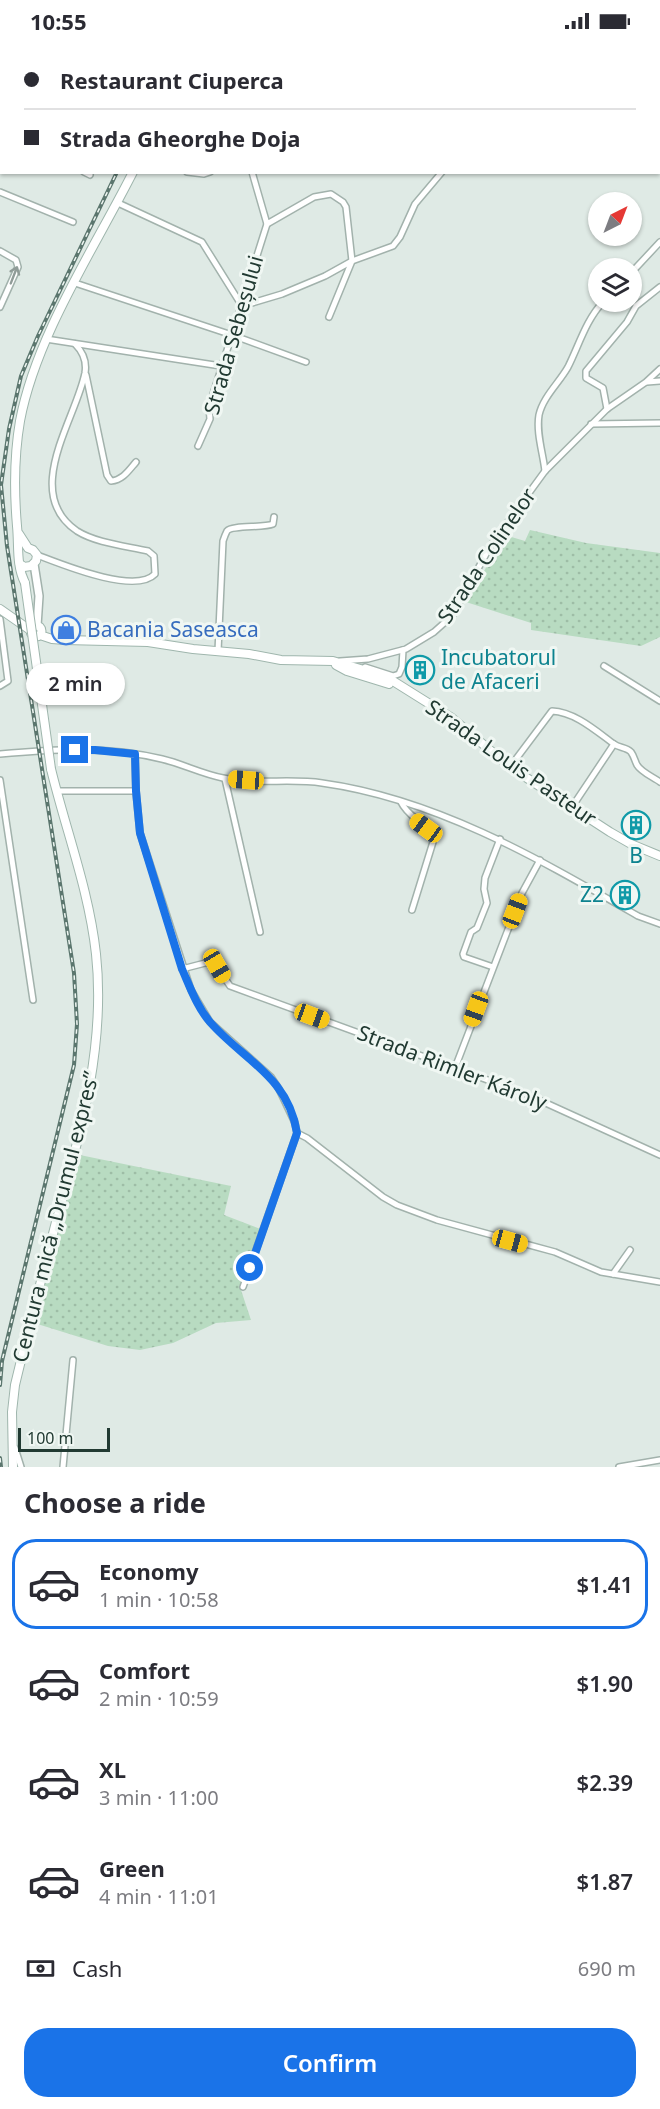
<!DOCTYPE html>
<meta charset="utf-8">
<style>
body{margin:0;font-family:"Noto Sans",sans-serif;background:#f2f2f3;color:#2b2b33;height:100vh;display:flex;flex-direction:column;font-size:22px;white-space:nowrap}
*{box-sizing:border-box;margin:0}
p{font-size:20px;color:#7c7c81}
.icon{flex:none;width:33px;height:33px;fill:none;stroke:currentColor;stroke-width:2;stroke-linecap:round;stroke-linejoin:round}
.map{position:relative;height:1425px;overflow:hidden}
.details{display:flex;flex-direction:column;background:#fff;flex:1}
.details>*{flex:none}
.guide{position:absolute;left:0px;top:0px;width:660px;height:132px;box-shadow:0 2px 4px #0004;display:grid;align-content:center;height:132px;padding:0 24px;background:#fff}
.needle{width:39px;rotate:42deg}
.controls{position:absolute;left:588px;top:150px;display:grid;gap:12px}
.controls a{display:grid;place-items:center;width:54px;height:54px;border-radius:50%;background:#fff;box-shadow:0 2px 4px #0004;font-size:30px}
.scale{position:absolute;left:18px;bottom:15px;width:92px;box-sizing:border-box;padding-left:6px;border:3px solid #213a32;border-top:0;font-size:16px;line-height:21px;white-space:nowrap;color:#213a32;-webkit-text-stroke:4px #f0f7f3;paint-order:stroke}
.end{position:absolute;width:27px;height:27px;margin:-14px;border:8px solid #1a73e8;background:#fff;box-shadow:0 0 0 3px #fff}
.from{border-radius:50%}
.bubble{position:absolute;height:42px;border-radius:21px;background:#fff;box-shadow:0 2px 4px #0004;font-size:20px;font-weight:600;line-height:42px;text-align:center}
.car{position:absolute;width:18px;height:36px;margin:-18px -9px;border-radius:8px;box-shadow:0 0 4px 2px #0007;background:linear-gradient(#f5c518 24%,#345 0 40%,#f5c518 0 76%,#345 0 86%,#f5c518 0)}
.guide b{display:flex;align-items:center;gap:21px;height:57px;font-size:22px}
.guide b+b{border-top:2px solid #e1e1e2}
.guide i{width:15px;height:15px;background:#2b2b33}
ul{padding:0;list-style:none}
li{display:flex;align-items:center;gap:18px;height:90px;margin:0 12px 9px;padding:0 12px;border:3px solid transparent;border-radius:24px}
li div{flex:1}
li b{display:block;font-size:22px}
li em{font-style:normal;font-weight:600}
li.active{border-color:#1a73e8}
li>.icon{width:54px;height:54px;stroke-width:1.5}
h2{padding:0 24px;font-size:27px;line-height:72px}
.pay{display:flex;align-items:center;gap:15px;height:66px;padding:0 24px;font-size:22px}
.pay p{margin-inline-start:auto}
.action{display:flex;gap:12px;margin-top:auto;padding:12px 24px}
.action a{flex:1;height:69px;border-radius:24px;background:#1a73e8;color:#fff;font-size:24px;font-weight:600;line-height:69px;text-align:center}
.status{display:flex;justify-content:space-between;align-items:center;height:42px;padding:0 30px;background:#fff;direction:ltr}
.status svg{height:16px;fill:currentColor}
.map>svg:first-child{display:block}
.grass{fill:url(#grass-dots)}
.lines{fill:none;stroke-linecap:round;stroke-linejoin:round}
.minor-casing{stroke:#a2b2ac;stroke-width:8}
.tertiary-casing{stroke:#a2b2ac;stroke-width:10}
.secondary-casing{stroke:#9fb6ad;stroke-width:10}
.primary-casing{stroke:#bcc4c2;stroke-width:11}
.minor{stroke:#fff;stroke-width:5}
.tertiary{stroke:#fff;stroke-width:7}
.secondary{stroke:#fff;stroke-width:8}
.primary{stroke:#649f8e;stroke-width:8}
.tram{stroke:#5b766e;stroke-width:1.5}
.rail-casing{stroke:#5b766e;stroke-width:4}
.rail{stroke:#f0f7f3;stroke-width:1.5;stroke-dasharray:4.5;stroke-linecap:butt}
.secondary-bridge-casing{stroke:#9fb6ad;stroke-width:10;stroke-linecap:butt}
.secondary-bridge{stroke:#fff;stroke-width:8}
.oneway{stroke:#909c98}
.route{stroke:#1a73e8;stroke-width:8}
.labels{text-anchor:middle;stroke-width:6;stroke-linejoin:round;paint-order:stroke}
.street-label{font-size:21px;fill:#213a32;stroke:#f0f7f3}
.shop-label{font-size:21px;fill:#366cbe;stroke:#f0f7f3;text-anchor:start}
.culture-label{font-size:21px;fill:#0d838f;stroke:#f0f7f3;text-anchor:start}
</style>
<div class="status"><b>10:55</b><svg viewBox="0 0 49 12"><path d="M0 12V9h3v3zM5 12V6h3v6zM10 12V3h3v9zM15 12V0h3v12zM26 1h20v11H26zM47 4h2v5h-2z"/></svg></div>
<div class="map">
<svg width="660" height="1425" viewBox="0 0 660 1425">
<defs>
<pattern id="grass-dots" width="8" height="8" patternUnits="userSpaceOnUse" patternTransform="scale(1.5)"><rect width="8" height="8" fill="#b8dbc1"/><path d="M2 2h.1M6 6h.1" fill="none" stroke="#9ebda6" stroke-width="1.8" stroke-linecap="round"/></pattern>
</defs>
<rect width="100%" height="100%" fill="#dfeae5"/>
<g class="grass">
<path d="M530 488 586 501 660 511V595L641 604 531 588V581L466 560 505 493 525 499Z"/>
<path d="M75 1112 231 1144 224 1173 263 1188 240 1245 251 1278 216 1281 173 1301 140 1308 108 1304 31 1280Z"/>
</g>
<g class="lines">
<g class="minor-casing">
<g id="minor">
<path d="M93 0 97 2"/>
<path d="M351 0 354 2"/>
<path d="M388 0 392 2"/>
<path d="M571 0 574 2"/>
<path d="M376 2 377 0"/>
<path d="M658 18 660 16"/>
<path d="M658 105 660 103"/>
<path d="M658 111 660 112"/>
<path d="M84 130 90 133"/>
<path d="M187 130 204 132 210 130"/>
<path d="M252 130 267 182 314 155 331 152 343 160 346 165 352 219 329 275"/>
<path d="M0 150 73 180"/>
<path d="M118 161 202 200 242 264 282 252 325 234 352 219 393 204 400 195 415 162 442 130"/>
<path d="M0 209 16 218 18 225 0 265"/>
<path d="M632 230 660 200"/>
<path d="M75 241 232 293 306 320"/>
<path d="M46 297 221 324"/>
<path d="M86 333 107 433 111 439C123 438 129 428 136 420"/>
<path d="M647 340 660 339"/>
<path d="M607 367 603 346 586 336V329L627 280 636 264 660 245"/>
<path d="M591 382 660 381"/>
<path d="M198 404 210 377 209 365 267 182"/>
<path d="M545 429C543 411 536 391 539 373 543 355 559 341 568 325 579 303 586 278 603 260"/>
<path d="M37 513C61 522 135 553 155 532L154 514 148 509C126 504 96 501 77 489 21 451 76 377 85 331 87 319 83 310 75 302"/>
<path d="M0 577 8 639 0 644"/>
<path d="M218 609 223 499C224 496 226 491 227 489 232 483 263 486 273 482L274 475"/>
<path d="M340 619 368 617 406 607 434 590 452 574 491 503 545 429 607 367 646 340 660 327"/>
<path d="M604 624 660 659"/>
<path d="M365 625 393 634 399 632 402 625 403 608"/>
<path d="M0 712C54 707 109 704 162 717 183 722 202 732 223 736 255 743 290 736 322 741 437 757 539 817 638 874L660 882"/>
<path d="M135 712 136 749 140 791 191 948 210 980 271 1035 279 1047 295 1081 297 1091 243 1245"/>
<path d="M510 725 552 669C575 670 596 689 614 702 619 706 626 705 631 710 634 714 635 719 637 723 641 730 653 735 660 740"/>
<path d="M225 737 260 890"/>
<path d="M0 738 33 958"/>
<path d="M57 749H136"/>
<path d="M401 760C409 777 430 782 433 800L412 868"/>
<path d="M572 765 614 702"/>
<path d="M493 925 464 915 463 912 471 890 477 886 487 861 484 847 485 836 500 797"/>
<path d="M182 927 213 919 230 944 526 1052 660 1113"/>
<path d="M455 1026 522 851 540 818"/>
<path d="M297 1091 307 1096 383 1155 397 1163 437 1178 555 1210 601 1230 660 1240"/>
<path d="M613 1232 630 1208"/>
<path d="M15 1406 21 1425"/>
<path d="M63 1425 73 1318"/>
<path d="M619 1425 660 1418"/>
</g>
</g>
<g class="tertiary-casing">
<path id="tertiary" d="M34 522 39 554 37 584"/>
</g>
<g class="secondary-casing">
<g id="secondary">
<path d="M192 2V0"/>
<path d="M19 492 28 506 33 508 37 513 36 519 31 524 24 525 20 522"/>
<path d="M25 541C16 523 19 504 17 484 14 449 14 414 20 379 36 294 94 207 133 130"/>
<path d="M0 567 30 588"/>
<circle cx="36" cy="589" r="5.5"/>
<path d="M40 593 52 597 65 598 148 600 193 607 249 612 281 618 333 619 364 628 393 639 452 676 510 725 610 790 631 802 660 814"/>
<path d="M336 623 347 629 389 642"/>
<path d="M13 1425 12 1370 15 1343C28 1289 42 1235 56 1180 80 1093 106 1004 96 912 89 848 66 789 51 727"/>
</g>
</g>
<g class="primary-casing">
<g id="primary">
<path d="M48 2V0"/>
<path d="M0 107 2 103"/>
</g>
</g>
<use href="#minor" class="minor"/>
<use href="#tertiary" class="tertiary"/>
<use href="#secondary" class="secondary"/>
<use href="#primary" class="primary"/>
<g class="tram">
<path d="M50 2V0"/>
<path d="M0 111 2 108"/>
</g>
<g class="rail-casing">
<g id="rail">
<path d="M179 2V0"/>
<path d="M0 1343 2 1319 74 1023 77 982 74 931 7 504 1 443 9 387 21 334 38 294 117 130"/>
<path d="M0 1416 1 1425"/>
</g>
</g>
<use href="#rail" class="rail"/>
<g class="secondary-bridge-casing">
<path id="secondary-bridge" d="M25 541 51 727"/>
</g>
<use href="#secondary-bridge" class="secondary-bridge"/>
</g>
<defs><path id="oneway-shaft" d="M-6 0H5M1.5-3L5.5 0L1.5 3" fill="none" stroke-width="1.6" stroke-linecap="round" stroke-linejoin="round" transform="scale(1.5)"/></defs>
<use class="oneway" href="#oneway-shaft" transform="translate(14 233) rotate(-69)"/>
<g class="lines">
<path class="route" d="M75 708H95L135 712 136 749 140 791 182 927C190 945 197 965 210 980 243 1018 288 1034 297 1091L250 1226"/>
</g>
<defs>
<g id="shop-ring" transform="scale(1.5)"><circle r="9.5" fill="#f0f7f3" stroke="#3f7fe0" stroke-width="1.5"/><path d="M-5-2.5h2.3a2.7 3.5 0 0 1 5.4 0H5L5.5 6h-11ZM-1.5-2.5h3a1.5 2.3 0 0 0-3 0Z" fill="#3f7fe0"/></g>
<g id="building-ring" transform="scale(1.5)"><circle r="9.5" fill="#f0f7f3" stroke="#0f9aa8" stroke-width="1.5"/><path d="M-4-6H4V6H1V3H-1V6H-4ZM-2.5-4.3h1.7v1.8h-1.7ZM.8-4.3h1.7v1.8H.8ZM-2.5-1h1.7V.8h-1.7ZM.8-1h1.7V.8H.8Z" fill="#0f9aa8"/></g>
</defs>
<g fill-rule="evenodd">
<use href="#shop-ring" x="66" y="588"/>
<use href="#building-ring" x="420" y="628"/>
<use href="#building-ring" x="636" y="783"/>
<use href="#building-ring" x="625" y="853"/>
</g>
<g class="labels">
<g class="street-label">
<text transform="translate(234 293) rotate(-74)" y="7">Strada Sebeșului</text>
<text transform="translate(487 514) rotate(-56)" y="7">Strada Colinelor</text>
<text transform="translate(511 721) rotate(35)" y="7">Strada Louis Pasteur</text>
<text transform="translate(452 1026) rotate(21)" y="7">Strada Rimler Károly</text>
<text transform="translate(56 1175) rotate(-76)" y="7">Centura mică „Drumul expres”</text>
</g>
<g class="shop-label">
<text x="87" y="595">Bacania Saseasca</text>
</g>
<g class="culture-label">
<text x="441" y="623">Incubatorul<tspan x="441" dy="24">de Afaceri</tspan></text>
<text x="636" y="821" text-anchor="middle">B</text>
<text x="604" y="860" text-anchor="end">Z2</text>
</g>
</g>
</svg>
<div class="controls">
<a><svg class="needle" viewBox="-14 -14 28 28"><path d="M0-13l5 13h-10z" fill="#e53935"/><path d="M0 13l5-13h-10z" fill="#7c7c81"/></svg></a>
<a><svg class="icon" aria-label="layers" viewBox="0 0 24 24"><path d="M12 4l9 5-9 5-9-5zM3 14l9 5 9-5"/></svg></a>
</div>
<div class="scale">100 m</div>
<i class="end from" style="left:250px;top:1226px"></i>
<i class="end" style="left:75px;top:708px"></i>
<div class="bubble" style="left:26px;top:621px;width:99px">2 min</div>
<i class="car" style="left:246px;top:738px;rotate:274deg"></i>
<i class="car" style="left:426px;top:786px;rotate:306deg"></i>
<i class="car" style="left:515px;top:869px;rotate:21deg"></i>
<i class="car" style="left:217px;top:924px;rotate:150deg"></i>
<i class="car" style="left:476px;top:967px;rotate:200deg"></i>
<i class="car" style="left:312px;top:974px;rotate:110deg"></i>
<i class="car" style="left:510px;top:1199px;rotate:105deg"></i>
<div class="guide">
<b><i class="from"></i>Restaurant Ciuperca</b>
<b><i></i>Strada Gheorghe Doja</b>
</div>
</div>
<section class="details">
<h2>Choose a ride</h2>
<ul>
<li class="active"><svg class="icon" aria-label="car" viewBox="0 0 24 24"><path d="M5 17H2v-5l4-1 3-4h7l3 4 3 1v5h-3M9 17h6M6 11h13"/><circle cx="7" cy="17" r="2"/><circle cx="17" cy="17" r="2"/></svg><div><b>Economy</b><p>1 min · 10:58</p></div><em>$1.41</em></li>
<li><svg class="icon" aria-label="car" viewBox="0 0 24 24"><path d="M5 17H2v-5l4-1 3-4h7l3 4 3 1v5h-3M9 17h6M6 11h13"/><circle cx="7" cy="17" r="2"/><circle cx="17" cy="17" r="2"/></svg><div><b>Comfort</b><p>2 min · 10:59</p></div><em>$1.90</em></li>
<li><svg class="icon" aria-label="car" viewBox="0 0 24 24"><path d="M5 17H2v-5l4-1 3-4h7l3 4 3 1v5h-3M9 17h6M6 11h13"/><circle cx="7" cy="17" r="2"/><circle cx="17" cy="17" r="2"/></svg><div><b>XL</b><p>3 min · 11:00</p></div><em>$2.39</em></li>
<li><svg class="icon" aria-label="car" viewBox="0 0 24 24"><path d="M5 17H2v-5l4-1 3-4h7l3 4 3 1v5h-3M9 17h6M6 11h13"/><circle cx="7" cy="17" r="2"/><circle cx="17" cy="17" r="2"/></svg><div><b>Green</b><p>4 min · 11:01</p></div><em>$1.87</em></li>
</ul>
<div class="pay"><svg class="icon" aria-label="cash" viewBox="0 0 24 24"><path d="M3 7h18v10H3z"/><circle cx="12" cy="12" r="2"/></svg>Cash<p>690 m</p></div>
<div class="action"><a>Confirm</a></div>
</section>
